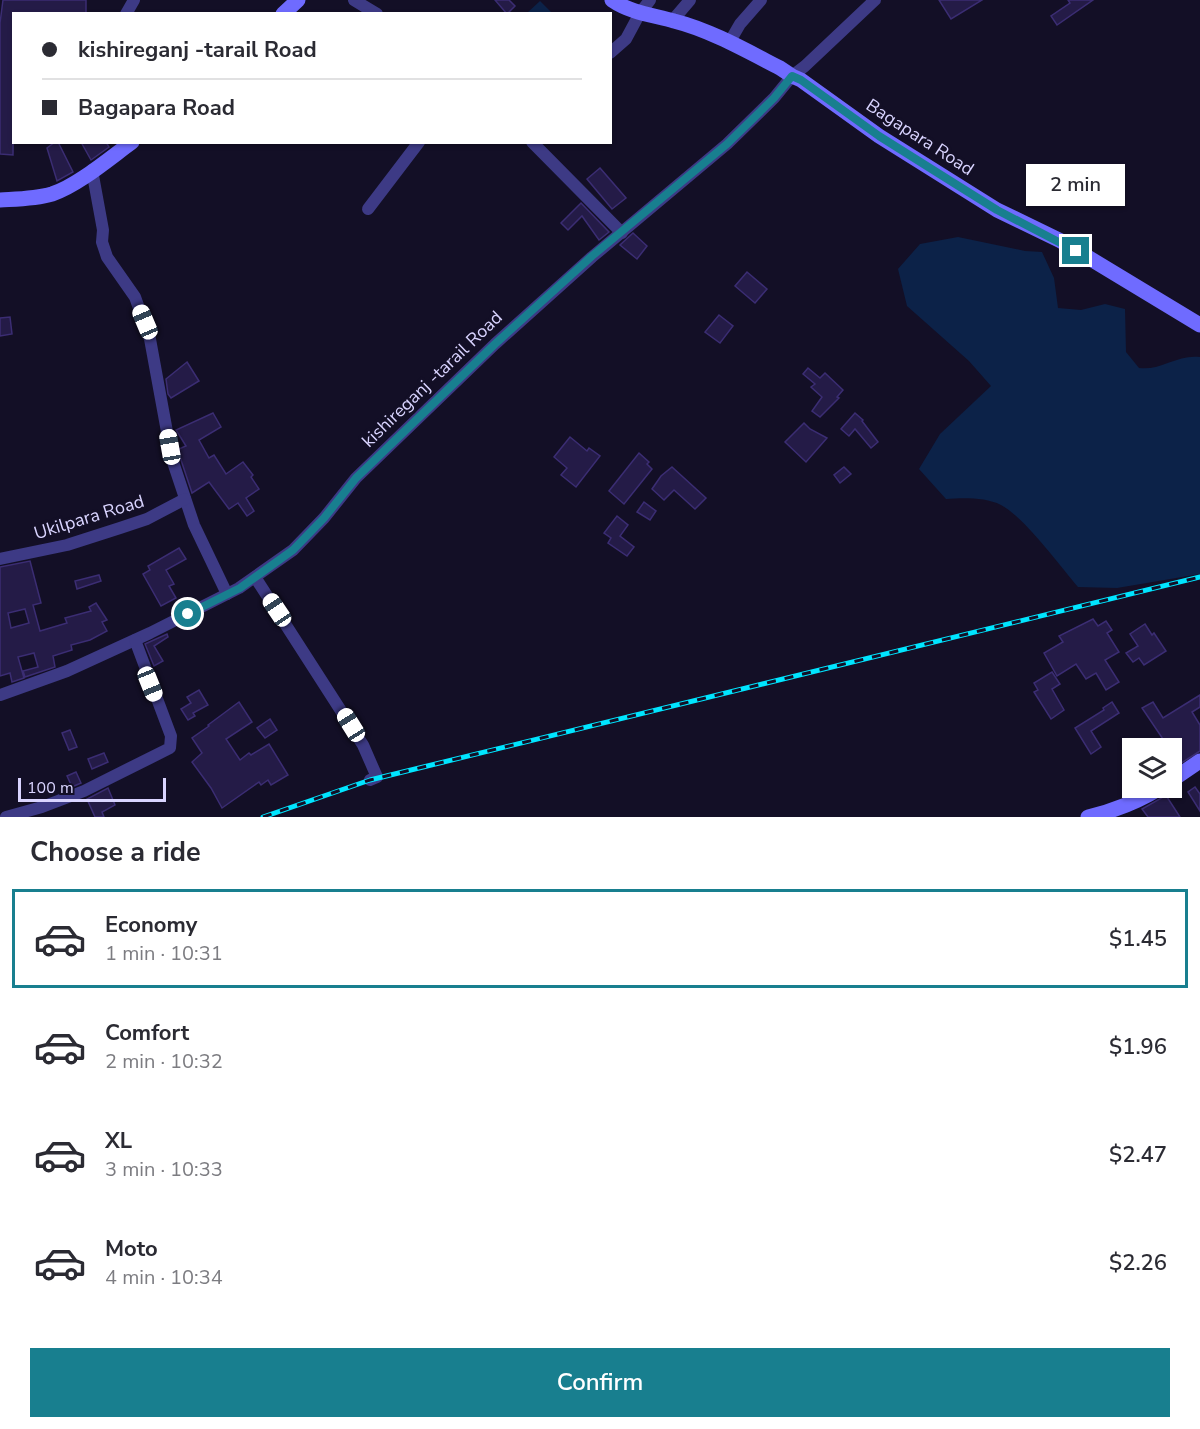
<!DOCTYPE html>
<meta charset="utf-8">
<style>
body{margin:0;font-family:"Nunito Sans",sans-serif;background:#f7f7f7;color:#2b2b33;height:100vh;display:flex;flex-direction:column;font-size:22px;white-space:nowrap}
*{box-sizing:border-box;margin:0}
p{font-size:20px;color:#7c7c81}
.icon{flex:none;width:33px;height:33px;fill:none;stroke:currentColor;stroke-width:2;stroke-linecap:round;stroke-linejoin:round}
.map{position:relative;height:817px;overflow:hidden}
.panel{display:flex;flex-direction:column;background:#fff;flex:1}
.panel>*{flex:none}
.banner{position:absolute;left:12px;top:12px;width:600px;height:132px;border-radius:0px;box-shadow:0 2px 4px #0004;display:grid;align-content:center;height:132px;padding:0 30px;background:#fff}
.controls{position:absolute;left:1122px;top:738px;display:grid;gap:12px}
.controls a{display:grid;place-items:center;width:60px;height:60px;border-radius:0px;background:#fff;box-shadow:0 2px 4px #0004;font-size:30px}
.scale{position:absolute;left:18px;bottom:15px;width:148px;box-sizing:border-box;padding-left:6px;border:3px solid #d9d4ff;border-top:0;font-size:16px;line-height:21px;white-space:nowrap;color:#d9d4ff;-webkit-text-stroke:4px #130f26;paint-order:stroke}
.end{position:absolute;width:27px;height:27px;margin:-14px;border:8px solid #187f8f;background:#fff;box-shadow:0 0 0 3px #fff}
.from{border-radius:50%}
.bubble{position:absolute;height:42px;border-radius:0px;background:#fff;box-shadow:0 2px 4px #0004;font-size:20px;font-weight:600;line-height:42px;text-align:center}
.car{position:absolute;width:18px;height:36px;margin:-18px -9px;border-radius:8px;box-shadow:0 0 4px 2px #0007;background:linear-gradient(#fff 24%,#345 0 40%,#fff 0 76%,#345 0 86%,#fff 0)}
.banner b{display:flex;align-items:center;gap:21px;height:57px;font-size:22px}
.banner b+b{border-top:2px solid #e1e1e2}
.banner i{width:15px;height:15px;background:#2b2b33}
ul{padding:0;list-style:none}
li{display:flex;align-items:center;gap:18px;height:99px;margin:0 12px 9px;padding:0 18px;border:3px solid transparent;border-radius:0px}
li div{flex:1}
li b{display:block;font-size:22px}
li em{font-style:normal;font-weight:600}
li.active{border-color:#187f8f}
li>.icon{width:54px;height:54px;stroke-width:1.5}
h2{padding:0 30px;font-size:27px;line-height:72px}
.cta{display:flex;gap:12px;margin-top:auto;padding:12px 30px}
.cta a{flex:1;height:69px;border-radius:0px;background:#187f8f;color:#fff;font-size:24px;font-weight:600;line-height:69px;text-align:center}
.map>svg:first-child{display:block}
.water{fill:#0c2248}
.building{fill:#241b47;stroke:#3b2d73;stroke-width:1.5;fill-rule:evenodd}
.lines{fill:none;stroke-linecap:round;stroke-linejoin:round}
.street{stroke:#3d3a85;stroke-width:12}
.secondary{stroke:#6f6bff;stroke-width:15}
.rail-casing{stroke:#00e5ff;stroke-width:5}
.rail{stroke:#130f26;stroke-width:3;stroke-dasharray:9;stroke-linecap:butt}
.route{stroke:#187f8f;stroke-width:8}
.labels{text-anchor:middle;stroke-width:6;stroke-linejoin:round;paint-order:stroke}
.street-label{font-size:18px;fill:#d9d4ff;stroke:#130f26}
</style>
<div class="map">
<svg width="1200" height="817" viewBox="0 0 1200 817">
<rect width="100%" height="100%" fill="#130f26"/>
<g class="water">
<path d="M540 1 552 13H527Z"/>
<path d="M958 237 1025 251 1042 252 1054 278 1058 308 1081 310 1105 304 1125 309 1126 352 1139 368C1160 371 1178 354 1200 357V574L1117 588 1078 587C1059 565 1025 518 1001 505 985 497 963 498 946 499L919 469 940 434 991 386 969 361 907 306 898 269 920 244Z"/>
</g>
<g class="building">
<path d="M3 0H86V14H14L13 155 0 154V23Z"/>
<path d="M495 0H509L515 6 507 14Z"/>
<path d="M939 0H982L951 19Z"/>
<path d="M1068 0H1093L1057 25 1051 16 1070 3Z"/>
<path d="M55 142H58L73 172 57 181 47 148Z"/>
<path d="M81 142H106L109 147 91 160Z"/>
<path d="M600 168 626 198 612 209 587 179Z"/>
<path d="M581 203 609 232 599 240 582 216 568 230 561 223Z"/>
<path d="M633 233 647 246 637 259 620 245Z"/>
<path d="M747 272 767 289 755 303 735 286Z"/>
<path d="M719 315 733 326 720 343 705 332Z"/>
<path d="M10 317 12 334 0 336V318Z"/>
<path d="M187 362 199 381 171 398 168 394 166 379Z"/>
<path d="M808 368 820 378 825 373 843 390 837 397 839 398 820 417 812 411 822 397 811 387 815 384 803 374Z"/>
<path d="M213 413 221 427 199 440 209 458 214 455 226 474 243 462 253 475 251 477 259 489 246 498 254 511 247 516 238 503 229 509 209 482 192 493 180 457 179 449 186 446 176 430Z"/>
<path d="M855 413 863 420 862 421 878 442 871 448 855 429 849 436 841 429Z"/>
<path d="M804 423 810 429 827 438 806 462 785 442Z"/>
<path d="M570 437 587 451 589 448 600 456 576 487 561 475 567 468 554 457Z"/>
<path d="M639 453 649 462 647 464 652 469 624 504 609 491Z"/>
<path d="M672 467 706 498 695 509 674 490 664 500 652 489 661 476Z"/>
<path d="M844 467 851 474 840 483 834 475Z"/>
<path d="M644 502 656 511 650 520 637 512Z"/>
<path d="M617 516 628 525 620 536 634 547 627 556 608 543 611 538 604 533Z"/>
<path d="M179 548 186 559 166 570 174 584 169 586 176 598 161 606 143 574 150 570 148 566Z"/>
<path d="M30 561 41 603 33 605 40 631 67 623 65 618 91 611 89 607 96 603 107 620 102 622 107 631 90 640 71 645 72 650 53 656 55 667 25 677 23 671 38 667 34 653 18 657 24 678 12 682 10 673 0 676V567ZM25 609 29 623 11 628 8 613Z"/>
<path d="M99 575 101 581 77 589 75 581Z"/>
<path d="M1093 619 1098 626 1106 621 1112 630 1107 633 1119 652 1105 660 1119 682 1106 690 1096 673 1086 679 1076 664 1057 676 1044 653 1063 642 1059 636Z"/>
<path d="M1145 624 1152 635 1154 633 1166 651 1144 665 1139 658 1133 662 1126 653 1138 646 1130 634Z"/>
<path d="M167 634 168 637 154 646 163 661 154 666 145 644Z"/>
<path d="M1052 672 1060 684 1052 689 1064 710 1051 719 1034 692 1038 690 1034 683Z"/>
<path d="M199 690 208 705 193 713 195 716 188 720 181 709 191 703 187 697Z"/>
<path d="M1200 695V707L1192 712 1200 725V751L1172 769V758L1173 756 1172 748H1169L1142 708 1153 702 1163 718Z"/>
<path d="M239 702 252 722 226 739 240 760 249 753 251 755 269 744 288 775 271 785 268 780 261 785 259 782 222 808 211 788 192 762 202 753 192 738 209 726 208 725Z"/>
<path d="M1112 702 1119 713 1091 731 1101 747 1091 754 1075 728 1104 710 1103 708Z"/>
<path d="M270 719 277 730 265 738 257 728Z"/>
<path d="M70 730 77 747 69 750 62 733Z"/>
<path d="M104 753 108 762 92 769 88 759Z"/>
<path d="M76 772 81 783 72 787 67 776Z"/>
<path d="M1195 787 1200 794V811L1188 792Z"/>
<path d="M108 788 115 805 102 812 104 817H95L87 799Z"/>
<path d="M1177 788 1178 790 1167 797 1180 817H1148L1142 809 1165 796 1170 789Z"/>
</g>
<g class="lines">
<g class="street">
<path d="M354 0 377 14"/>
<path d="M126 14 134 0"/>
<path d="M673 20 690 0"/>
<path d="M729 43 740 24 761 0"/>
<path d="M610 53 626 39 640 13 650 0"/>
<path d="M532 142 622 233"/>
<path d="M92 170 103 230 102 242 107 257 135 297 150 339 172 459 194 525 227 594"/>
<path d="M368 209 419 142"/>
<path d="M0 559 67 545 120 528 147 519 185 499"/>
<path d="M255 577 363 745 377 777 370 780"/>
<path d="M0 695 67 671 150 633 239 588 293 550 324 518 356 478 495 344 592 257 727 144 774 98 792 76 805 66 875 0"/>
<path d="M6 817 42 807 84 791 170 748 171 736 135 640"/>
</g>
<g class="secondary">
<path d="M612 0C631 13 653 15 674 21 710 30 747 51 780 68L792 76 801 80 879 136 997 210 1061 241 1200 325"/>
<path d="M283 14 298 0"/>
<path d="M0 200C17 199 35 199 52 194 77 186 110 158 132 142"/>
<path d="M1172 780 1200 761"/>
<path d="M1088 817C1114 811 1137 802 1160 788"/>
</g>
<g class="rail-casing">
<path id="rail" d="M263 817 370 780 1200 577"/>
</g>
<use href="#rail" class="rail"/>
</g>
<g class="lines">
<path class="route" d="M188 614 240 588 293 550 324 518 356 478 495 344 592 256 727 144 774 98 792 76 801 80 879 136 957 185 997 210 1076 251"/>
</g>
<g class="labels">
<g class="street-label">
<text transform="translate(920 137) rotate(33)" y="6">Bagapara Road</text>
<text transform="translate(432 379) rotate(-44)" y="6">kishireganj -tarail Road</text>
<text transform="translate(89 517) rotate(-17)" y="6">Ukilpara Road</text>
</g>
</g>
</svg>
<div class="controls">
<a><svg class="icon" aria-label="layers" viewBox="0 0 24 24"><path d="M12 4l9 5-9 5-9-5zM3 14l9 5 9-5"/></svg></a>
</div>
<div class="scale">100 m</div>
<i class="end from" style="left:188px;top:614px"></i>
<i class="end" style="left:1076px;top:251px"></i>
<div class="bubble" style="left:1026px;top:164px;width:99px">2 min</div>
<i class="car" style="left:145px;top:322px;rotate:337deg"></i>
<i class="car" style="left:170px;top:447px;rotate:350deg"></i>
<i class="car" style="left:277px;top:610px;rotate:326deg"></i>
<i class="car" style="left:150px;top:684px;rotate:158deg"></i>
<i class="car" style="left:351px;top:725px;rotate:328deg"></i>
<div class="banner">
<b><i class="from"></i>kishireganj -tarail Road</b>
<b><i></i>Bagapara Road</b>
</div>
</div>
<section class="panel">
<h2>Choose a ride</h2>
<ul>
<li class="active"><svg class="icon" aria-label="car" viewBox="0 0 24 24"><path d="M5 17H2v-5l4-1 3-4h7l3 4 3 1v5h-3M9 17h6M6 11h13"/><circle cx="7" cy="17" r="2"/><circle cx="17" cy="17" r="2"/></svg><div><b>Economy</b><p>1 min · 10:31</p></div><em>$1.45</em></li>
<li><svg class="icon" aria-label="car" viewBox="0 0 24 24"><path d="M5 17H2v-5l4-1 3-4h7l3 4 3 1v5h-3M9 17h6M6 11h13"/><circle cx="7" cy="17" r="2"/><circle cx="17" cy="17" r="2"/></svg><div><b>Comfort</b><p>2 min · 10:32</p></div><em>$1.96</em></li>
<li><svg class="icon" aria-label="car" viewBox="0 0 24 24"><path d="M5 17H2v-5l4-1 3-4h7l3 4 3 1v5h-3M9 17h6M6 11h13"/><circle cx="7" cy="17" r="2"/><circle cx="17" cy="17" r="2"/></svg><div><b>XL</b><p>3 min · 10:33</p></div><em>$2.47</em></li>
<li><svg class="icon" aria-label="car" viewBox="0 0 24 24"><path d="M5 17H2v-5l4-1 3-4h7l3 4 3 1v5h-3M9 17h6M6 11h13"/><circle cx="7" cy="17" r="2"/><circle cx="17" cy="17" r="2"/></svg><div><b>Moto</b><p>4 min · 10:34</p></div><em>$2.26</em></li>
</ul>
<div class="cta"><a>Confirm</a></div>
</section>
